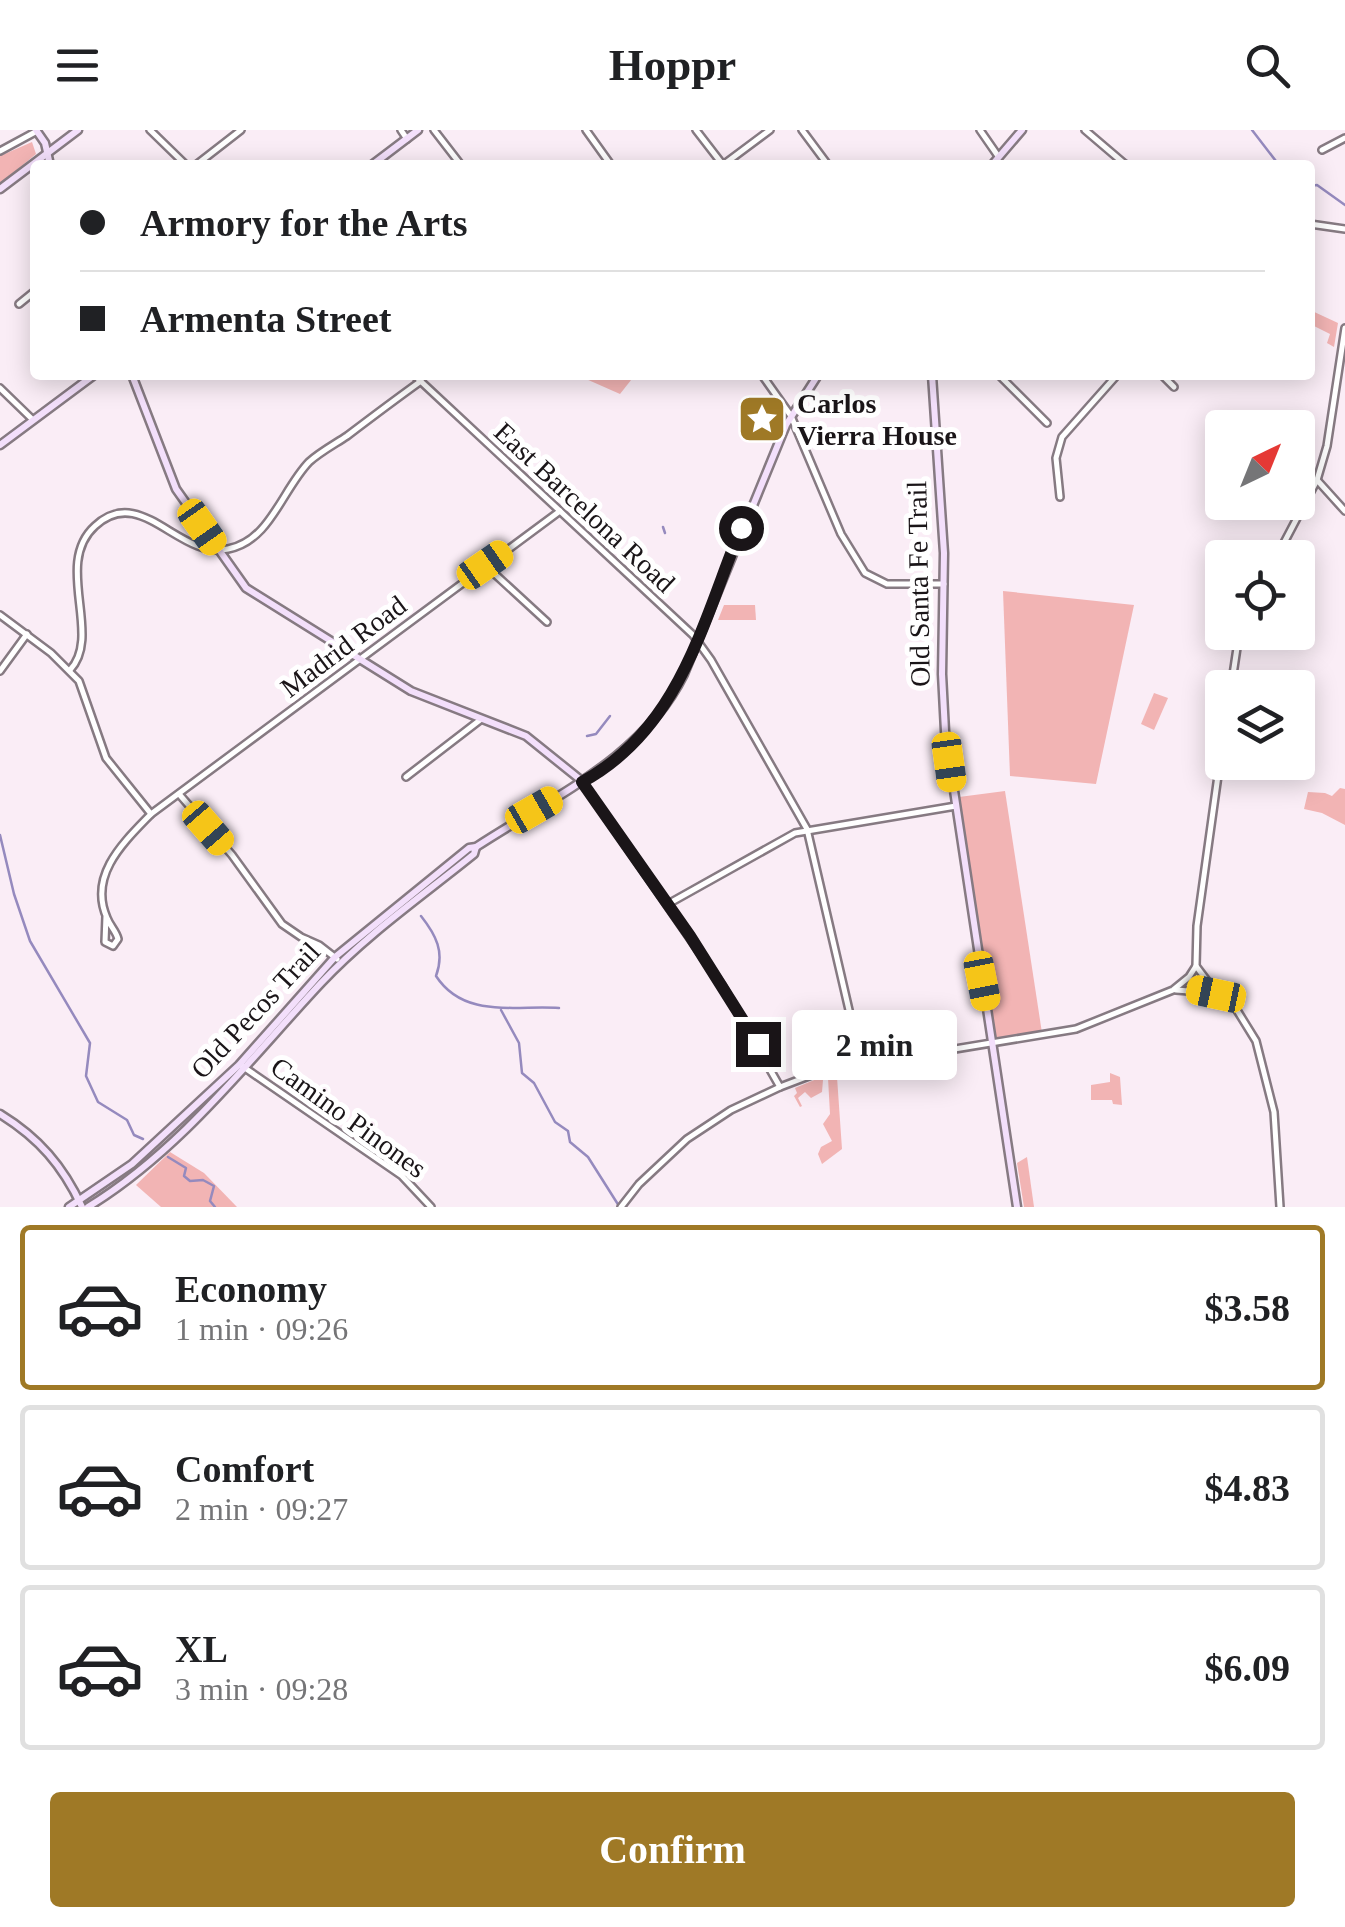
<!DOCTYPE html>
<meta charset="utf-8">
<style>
body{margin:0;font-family:"Times New Roman",serif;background:#f2f2f2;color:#202124;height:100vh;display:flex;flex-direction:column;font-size:38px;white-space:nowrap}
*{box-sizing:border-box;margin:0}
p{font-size:32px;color:#757577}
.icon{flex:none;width:55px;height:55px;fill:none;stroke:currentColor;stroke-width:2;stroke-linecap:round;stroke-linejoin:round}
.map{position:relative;height:1077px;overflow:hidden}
.side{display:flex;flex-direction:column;background:#fff;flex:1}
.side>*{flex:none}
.hud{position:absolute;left:30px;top:30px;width:1285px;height:220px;border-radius:10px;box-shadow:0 5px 25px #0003;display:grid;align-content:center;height:220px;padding:0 50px;background:#fff}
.needle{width:65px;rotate:43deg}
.buttons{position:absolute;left:1205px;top:280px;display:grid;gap:20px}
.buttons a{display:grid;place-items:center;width:110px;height:110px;border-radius:10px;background:#fff;box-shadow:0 5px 25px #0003;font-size:50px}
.end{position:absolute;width:45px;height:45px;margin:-22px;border:12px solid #1a1518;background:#fff;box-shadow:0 0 0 5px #fff}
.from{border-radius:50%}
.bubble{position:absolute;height:70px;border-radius:10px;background:#fff;box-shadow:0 5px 25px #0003;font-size:32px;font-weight:700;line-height:70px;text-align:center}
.car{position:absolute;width:30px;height:60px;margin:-30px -15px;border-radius:12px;box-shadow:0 0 8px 2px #0007;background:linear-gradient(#f5c518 24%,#345 0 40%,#f5c518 0 76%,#345 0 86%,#f5c518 0)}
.hud b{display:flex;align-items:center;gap:35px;height:95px;font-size:38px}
.hud b+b{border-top:2px solid #e0e0e0}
.hud i{width:25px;height:25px;background:#202124}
ul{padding:18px 0 0;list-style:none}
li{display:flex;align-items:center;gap:30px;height:165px;margin:0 20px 15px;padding:0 30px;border:5px solid #e0e0e0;border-radius:10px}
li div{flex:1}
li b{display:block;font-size:38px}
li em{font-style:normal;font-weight:700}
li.current{border-color:#9f7926}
li>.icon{width:90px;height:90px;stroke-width:1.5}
.primary-button{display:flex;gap:20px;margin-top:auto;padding:20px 50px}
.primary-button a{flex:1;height:115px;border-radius:10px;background:#9f7926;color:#fff;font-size:40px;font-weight:700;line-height:115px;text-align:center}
header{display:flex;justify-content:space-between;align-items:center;height:130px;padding:0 50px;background:#fff;font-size:45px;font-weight:700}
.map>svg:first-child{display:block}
.green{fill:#f2b4b4}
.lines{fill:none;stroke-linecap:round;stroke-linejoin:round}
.stream{stroke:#958abe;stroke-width:2.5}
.street-casing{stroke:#867a82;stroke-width:10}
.secondary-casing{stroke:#867a82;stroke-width:11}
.street{stroke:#fff;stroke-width:5}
.secondary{stroke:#f3dffb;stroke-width:6}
.route{stroke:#1a1518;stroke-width:12}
.labels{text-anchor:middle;stroke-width:10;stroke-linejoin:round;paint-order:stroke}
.poi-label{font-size:28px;font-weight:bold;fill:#1a1518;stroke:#fff;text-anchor:start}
.street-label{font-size:28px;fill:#1a1518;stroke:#fff}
</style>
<header><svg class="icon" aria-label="menu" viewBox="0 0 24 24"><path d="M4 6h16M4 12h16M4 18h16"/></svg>Hoppr<svg class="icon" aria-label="search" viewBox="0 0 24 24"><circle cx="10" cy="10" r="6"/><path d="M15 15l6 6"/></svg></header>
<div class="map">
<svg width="1345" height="1077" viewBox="0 0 1345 1077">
<rect width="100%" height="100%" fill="#faedf6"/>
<g class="green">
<path d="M32 12 36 24 0 54V26Z"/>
<path d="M1310 180 1338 193 1334 217 1327 213 1330 204 1310 194Z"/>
<path d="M577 245H635L620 264Z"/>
<path d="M1003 461 1134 475 1096 654 1010 646Z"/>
<path d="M724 475H755L756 490H718Z"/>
<path d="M1154 563 1168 568 1154 600 1141 594Z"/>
<path d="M1340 658 1345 659V695L1322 683 1304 679 1308 662 1325 663 1332 666Z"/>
<path d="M1005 661 1042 903 1001 910 995 907 959 667Z"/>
<path d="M1110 943 1120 947 1122 975 1113 974 1112 970H1091V955L1110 952Z"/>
<path d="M837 947 842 1019 822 1034 818 1024 821 1017 832 1011 823 994 830 984 828 948Z"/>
<path d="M819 948 823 950 822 962 811 968 805 962 798 968 802 976 800 977 794 966 797 963 795 958Z"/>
<path d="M170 1022 204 1043 237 1077H161L136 1055Z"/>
<path d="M1027 1027 1034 1077H1024L1017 1033Z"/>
</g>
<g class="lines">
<g class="stream">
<path d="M1089 0 1109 17"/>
<path d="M1252 0 1279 35"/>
<path d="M1127 31 1139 35"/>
<path d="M1310 56 1317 55 1345 75"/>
<path d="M663 397 665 403"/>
<path d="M587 606 596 604 610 586"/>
<path d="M0 705 14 764 30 811 90 913 86 946 98 972 127 990 134 1005 143 1009"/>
<path d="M421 786C436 805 445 822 436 846 464 889 515 875 559 878"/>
<path d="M501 880 519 913 522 943 534 953 555 992 568 1001 570 1012 588 1027 619 1076"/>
<path d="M168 1027 186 1038 184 1046 190 1051 203 1050 214 1056 210 1071 215 1077"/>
</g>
<g class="street-casing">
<g id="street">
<path d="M150 0 186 35"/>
<path d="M401 0 407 9"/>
<path d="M434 0 461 35"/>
<path d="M586 0 611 35"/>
<path d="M696 0 723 35"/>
<path d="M802 0 828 35"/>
<path d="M980 0 998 26"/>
<path d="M1085 0 1126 35"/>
<path d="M1322 20 1345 8"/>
<path d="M0 21 37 1"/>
<path d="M196 35 241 0"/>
<path d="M723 35 770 0"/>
<path d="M1310 94 1345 99"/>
<path d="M19 174 35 161"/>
<path d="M414 245 693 505 711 530 807 699 862 936"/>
<path d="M762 245 791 286 841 404 865 443 887 454H944"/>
<path d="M999 245 1047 293"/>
<path d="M1162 245 1174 257"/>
<path d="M0 258 33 290"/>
<path d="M1317 350 1345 381"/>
<path d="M1060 367 1056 328 1062 307 1117 245"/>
<path d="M1276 428 1317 350 1327 316 1345 198"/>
<path d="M485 435 547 492"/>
<path d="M0 485 51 523 79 551 106 628 151 684"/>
<path d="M70 540C103 505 53 434 95 396 141 353 179 430 228 419 270 411 282 360 309 332 320 322 335 314 347 306 372 287 396 269 421 251"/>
<path d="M0 541 27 504"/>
<path d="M1231 558 1237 518 1243 502"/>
<path d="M1222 617 1197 796 1196 836 1217 864 1235 877 1256 911 1274 982 1280 1077"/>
<path d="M406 647 480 590"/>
<path d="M582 652 722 855 780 957"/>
<path d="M179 664 232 725 282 794 301 807 319 815 337 829"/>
<path d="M668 774 795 703 956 676"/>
<path d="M106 786 105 812 113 816 118 809C116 801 110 796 107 788 88 745 124 712 151 684L560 381"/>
<path d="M1176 860 1215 863"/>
<path d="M242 936 402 1046 431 1077"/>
<path d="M621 1077 639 1054 687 1009 731 980 780 957 822 941 1076 899 1173 860 1189 847 1196 836"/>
</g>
</g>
<g class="secondary-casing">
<g id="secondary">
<path d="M36 0 45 13 50 35"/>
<path d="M372 35 418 0"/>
<path d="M992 35 1022 0"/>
<path d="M0 59 78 0"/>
<path d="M132 245 176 359 246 458 411 561 526 606 582 651"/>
<path d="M932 245 944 423 942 544 945 601 1017 1077"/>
<path d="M0 315 94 245"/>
<path d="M0 984C39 1008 63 1036 82 1077"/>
<path d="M69 1077 132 1034 239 935 335 827 469 718 476 717C552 667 642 629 684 544L786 295 818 245"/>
<path d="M88 1077C181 1020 248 931 321 853 366 805 422 766 474 724L476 717"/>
</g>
</g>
<use href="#street" class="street"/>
<use href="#secondary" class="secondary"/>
</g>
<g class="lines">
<path class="route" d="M741 398C703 491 680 599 582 652L690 806 758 914"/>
</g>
<defs>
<g id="sight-square" transform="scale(2.5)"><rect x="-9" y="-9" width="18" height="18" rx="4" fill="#9f7926" stroke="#fff"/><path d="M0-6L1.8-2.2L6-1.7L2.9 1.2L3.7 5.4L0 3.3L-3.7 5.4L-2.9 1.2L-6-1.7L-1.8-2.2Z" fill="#fff"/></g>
</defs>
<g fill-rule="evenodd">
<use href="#sight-square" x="762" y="289"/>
</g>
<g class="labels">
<g class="poi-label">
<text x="797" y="283">Carlos<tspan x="797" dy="32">Vierra House</tspan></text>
</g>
<g class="street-label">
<text transform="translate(585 377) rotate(43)" y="10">East Barcelona Road</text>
<text transform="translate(918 454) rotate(-91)" y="10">Old Santa Fe Trail</text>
<text transform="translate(343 516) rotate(-37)" y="10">Madrid Road</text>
<text transform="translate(255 880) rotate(-47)" y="10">Old Pecos Trail</text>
<text transform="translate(349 987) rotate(36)" y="10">Camino Pinones</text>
</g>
</g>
</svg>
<div class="buttons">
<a><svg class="needle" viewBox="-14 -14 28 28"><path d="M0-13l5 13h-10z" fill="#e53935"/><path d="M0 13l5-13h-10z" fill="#757577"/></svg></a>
<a><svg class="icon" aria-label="locate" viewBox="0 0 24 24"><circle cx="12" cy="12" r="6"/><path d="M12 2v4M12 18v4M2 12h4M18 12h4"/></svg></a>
<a><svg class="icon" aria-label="layers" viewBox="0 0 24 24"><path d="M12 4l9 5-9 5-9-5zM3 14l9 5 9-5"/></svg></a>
</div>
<i class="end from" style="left:741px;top:398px"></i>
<i class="end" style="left:758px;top:914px"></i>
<div class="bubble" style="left:792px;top:880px;width:165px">2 min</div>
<i class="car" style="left:202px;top:397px;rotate:145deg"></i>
<i class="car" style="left:485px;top:435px;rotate:55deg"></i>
<i class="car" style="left:949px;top:632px;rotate:172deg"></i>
<i class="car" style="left:534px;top:680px;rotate:60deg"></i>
<i class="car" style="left:208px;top:698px;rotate:139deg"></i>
<i class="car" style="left:982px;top:851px;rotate:169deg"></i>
<i class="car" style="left:1216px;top:864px;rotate:282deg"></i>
<div class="hud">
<b><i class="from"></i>Armory for the Arts</b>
<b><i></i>Armenta Street</b>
</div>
</div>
<section class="side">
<ul>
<li class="current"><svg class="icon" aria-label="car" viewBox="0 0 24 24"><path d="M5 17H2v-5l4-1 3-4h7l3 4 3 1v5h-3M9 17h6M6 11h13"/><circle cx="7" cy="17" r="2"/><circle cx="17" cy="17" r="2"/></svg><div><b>Economy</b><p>1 min · 09:26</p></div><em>$3.58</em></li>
<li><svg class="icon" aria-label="car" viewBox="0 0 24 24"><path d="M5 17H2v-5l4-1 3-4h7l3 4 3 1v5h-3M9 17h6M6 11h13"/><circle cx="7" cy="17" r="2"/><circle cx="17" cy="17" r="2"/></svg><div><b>Comfort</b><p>2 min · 09:27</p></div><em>$4.83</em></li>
<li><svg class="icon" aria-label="car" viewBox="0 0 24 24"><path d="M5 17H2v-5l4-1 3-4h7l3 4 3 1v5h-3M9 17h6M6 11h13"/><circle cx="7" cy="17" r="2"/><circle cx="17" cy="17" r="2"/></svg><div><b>XL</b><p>3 min · 09:28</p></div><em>$6.09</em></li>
</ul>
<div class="primary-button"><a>Confirm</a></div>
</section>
